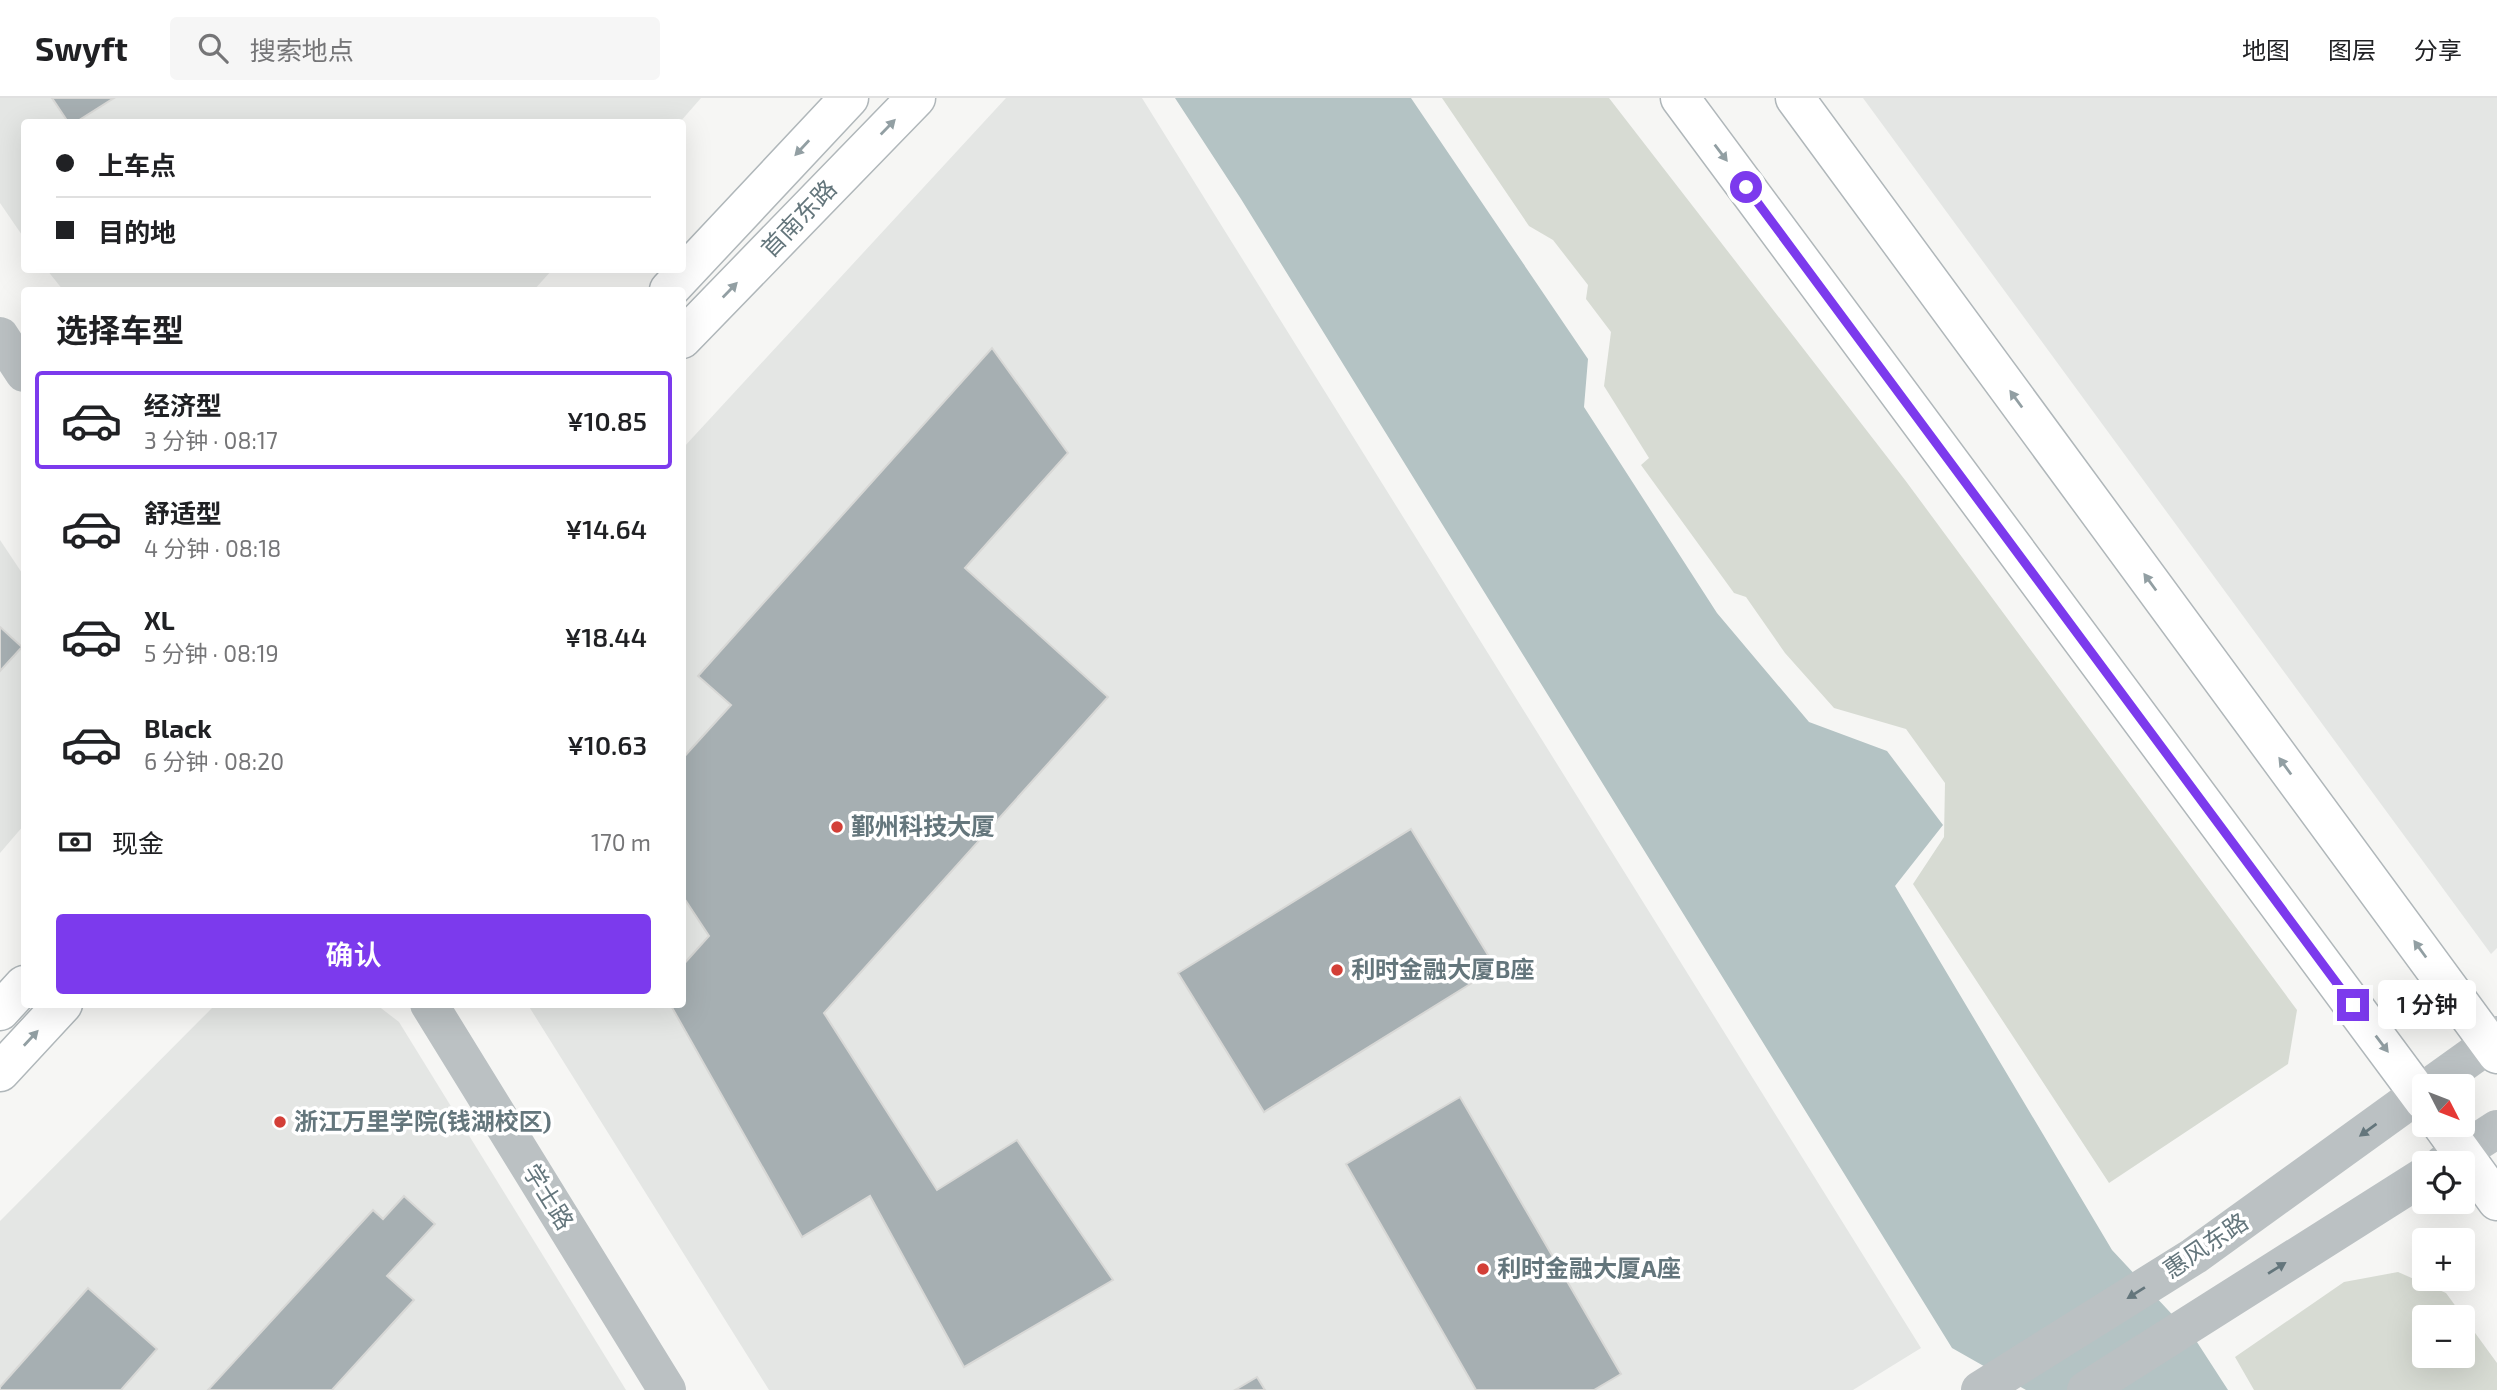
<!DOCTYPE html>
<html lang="zh">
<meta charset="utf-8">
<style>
body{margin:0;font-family:"Exo 2","Noto Sans SC",sans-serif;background:#f6f6f6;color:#202124;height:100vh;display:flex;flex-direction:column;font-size:26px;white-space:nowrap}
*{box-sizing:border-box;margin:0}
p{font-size:23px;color:#757577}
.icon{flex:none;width:38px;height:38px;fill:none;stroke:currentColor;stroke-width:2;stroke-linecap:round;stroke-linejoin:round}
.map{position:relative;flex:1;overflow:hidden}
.side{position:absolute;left:21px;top:189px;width:665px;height:721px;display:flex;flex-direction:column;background:#fff;border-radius:7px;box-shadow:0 7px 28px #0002}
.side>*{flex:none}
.guide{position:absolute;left:21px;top:21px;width:665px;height:154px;border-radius:7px;box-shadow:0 7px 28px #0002;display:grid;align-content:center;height:154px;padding:0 35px;background:#fff}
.needle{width:46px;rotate:132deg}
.tools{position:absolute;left:2412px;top:976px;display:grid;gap:14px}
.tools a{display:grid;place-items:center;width:63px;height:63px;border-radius:7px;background:#fff;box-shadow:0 7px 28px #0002;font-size:35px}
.end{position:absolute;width:32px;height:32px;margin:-16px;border:9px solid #7c3aed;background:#fff;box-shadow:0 0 0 4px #fff}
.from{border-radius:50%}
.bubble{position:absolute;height:49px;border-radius:7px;background:#fff;box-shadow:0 7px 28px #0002;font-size:23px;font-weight:600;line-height:49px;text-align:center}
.guide b{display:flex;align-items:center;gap:24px;height:66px;font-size:26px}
.guide b+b{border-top:2px solid #e0e0e0}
.guide i{width:18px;height:18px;background:#202124}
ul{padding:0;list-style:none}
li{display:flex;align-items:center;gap:21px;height:98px;margin:0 14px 10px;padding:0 21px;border:4px solid transparent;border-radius:7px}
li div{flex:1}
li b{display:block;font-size:26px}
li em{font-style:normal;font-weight:600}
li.active{border-color:#7c3aed}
li>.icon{width:63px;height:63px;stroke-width:1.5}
h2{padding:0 35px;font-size:32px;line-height:84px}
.pay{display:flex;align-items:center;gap:18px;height:77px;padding:0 35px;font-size:26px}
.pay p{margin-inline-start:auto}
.button{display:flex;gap:14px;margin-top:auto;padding:14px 35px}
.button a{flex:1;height:80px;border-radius:7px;background:#7c3aed;color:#fff;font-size:28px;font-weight:600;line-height:80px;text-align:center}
header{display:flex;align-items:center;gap:42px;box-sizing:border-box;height:98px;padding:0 35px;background:#fff;border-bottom:2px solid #e0e0e0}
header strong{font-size:33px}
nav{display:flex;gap:38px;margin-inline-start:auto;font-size:24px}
.search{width:490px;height:63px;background:#f6f6f6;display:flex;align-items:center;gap:18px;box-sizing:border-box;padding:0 24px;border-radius:7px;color:#757577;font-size:26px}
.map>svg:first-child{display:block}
.built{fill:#e4e6e4}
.green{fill:#d7dbd3;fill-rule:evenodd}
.water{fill:#b4c3c4}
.building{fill:#a6afb2;stroke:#d8d8d6;stroke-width:2}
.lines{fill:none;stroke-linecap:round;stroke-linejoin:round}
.secondary-casing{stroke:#b0b7ba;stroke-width:41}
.tertiary{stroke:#bbc1c3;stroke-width:38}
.secondary{stroke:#fff;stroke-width:38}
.oneway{fill:#929fa3}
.oneway2{fill:#64767c}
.route{stroke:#7c3aed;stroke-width:9}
.poi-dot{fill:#d33f37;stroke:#fff;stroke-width:2.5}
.labels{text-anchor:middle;stroke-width:7;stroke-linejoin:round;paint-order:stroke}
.street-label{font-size:24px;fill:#64767c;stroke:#fff}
.poi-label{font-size:24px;font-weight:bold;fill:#64767c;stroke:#fff;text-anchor:start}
</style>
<header>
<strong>Swyft</strong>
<div class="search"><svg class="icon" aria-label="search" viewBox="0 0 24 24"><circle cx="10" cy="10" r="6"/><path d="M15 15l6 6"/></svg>搜索地点</div>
<nav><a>地图</a><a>图层</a><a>分享</a></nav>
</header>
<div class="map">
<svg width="2497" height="1292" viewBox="0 0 2497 1292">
<rect width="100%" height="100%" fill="#f6f6f4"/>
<g class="built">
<path d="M0 0H701L680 24H24V140L0 105Z"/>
<path d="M1006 0H1142L1921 1250 1853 1292H769L528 907 682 906 683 350Z"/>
<path d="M1863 0H2497V850L2491 856Z"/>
<path d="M47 172H552L534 192H63Z"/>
<path d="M0 442 24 478V727L0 755Z"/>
<path d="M216 906 377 907 399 924 626 1292H0V1123Z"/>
</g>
<g class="green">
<path d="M1442 0H1609L1905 382 2297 912 2288 966 2109 1085 1913 786 1944 739 1945 685 1906 631 1834 610 1785 555 1746 499 1734 495 1641 367 1649 360 1604 288 1611 234 1586 201 1588 187 1553 142 1529 128Z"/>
<path d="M2398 1174 2446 1195 2497 1265V1292H2254L2235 1259 2344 1184ZM2424 1220H2462V1258H2424Z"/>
</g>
<path class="water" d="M1175 0H1411L1588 261 1584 309 1717 515 1809 624 1887 653 1943 727 1895 788 2112 1152 2195 1241 2228 1292H2026L1952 1250 1241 101Z"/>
<g class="building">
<path d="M52 0H114L76 24H68Z"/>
<path d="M992 250 1068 355 965 470 1108 599 824 915 937 1092 1017 1042 1113 1182 964 1269 870 1098 802 1139 670 906H682V868L709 838 682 797V661L731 607 698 578Z"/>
<path d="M0 529 22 549 0 573Z"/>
<path d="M1411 731 1496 870 1264 1014 1178 875Z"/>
<path d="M1460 999 1621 1276 1594 1292H1476L1346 1066Z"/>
<path d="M404 1098 435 1126 387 1178 414 1202 332 1292H208L373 1112 383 1121Z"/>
<path d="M88 1190 157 1251 121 1292H0V1289Z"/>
<path d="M1257 1279 1265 1292H1235Z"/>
</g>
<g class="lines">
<g class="secondary-casing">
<g id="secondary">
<path d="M1680 0 2424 1003"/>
<path d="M1795 0 2497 956"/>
<path d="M669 192 849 0"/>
<path d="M682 241 916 0"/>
<path d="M0 913 24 887"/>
<path d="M0 974 63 906"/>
<path d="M2442 1027 2497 1103"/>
</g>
</g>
<g class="tertiary">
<path d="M0 238 24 275"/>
<path d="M429 906 667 1292"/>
<path d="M2429 989 2489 946 2497 937"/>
<path d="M2443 1066 2497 1031"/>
<path d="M1980 1292 2194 1158 2424 992"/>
<path d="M2086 1292 2424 1078"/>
</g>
<use href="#secondary" class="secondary"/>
</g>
<defs><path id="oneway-solid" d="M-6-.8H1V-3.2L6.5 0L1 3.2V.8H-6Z" transform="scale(1.75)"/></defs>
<g class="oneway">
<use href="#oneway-solid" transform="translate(888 29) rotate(-46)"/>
<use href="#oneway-solid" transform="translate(802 50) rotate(133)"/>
<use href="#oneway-solid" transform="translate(1721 55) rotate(53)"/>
<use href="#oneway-solid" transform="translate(730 192) rotate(-46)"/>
<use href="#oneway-solid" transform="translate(2016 301) rotate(-126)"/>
<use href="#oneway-solid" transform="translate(2150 484) rotate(-126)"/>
<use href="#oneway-solid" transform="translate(2285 668) rotate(-126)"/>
<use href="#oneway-solid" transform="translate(2420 851) rotate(-126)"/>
<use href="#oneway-solid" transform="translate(31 940) rotate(-47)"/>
<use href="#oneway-solid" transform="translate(2382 946) rotate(53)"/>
</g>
<g class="oneway2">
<use href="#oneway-solid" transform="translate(2368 1032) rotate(144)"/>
<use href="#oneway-solid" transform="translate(2277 1170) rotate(-32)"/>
<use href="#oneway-solid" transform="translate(2136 1195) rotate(148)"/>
</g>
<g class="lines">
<path class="route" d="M1746 89 2353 907"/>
</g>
<g class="poi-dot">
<circle cx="837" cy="729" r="7"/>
<circle cx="1337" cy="872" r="7"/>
<circle cx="280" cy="1024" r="7"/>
<circle cx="1483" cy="1171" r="7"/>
</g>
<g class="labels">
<g class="street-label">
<text transform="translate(799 121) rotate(-46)" y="8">首南东路</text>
<text transform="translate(548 1099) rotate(58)" y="8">学士路</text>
<text transform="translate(2206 1148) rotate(-34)" y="8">惠风东路</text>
</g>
<g class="poi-label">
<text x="851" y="737">鄞州科技大厦</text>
<text x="1351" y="880">利时金融大厦B座</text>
<text x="294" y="1032">浙江万里学院(钱湖校区)</text>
<text x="1497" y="1179">利时金融大厦A座</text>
</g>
</g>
</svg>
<div class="tools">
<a><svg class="needle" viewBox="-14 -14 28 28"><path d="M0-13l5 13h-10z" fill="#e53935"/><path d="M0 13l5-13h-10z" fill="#757577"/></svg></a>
<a><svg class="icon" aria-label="locate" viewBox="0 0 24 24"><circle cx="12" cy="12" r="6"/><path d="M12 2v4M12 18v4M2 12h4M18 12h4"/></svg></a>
<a>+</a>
<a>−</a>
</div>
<i class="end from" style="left:1746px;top:89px"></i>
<i class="end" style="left:2353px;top:907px"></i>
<div class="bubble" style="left:2378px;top:882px;width:98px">1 分钟</div>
<div class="guide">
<b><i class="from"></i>上车点</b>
<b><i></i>目的地</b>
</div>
<section class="side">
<h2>选择车型</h2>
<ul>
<li class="active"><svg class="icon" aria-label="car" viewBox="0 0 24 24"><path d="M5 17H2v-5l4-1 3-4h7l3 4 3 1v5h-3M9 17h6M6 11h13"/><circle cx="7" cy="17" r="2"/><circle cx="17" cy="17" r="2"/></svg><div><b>经济型</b><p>3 分钟 · 08:17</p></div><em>¥10.85</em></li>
<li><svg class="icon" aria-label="car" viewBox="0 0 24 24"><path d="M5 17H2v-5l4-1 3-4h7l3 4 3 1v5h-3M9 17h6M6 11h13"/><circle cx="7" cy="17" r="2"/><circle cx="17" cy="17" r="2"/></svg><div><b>舒适型</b><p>4 分钟 · 08:18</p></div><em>¥14.64</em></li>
<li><svg class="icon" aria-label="car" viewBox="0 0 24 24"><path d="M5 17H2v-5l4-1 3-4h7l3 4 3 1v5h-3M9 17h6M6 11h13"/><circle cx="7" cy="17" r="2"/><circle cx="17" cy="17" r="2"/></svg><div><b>XL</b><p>5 分钟 · 08:19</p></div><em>¥18.44</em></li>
<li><svg class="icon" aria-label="car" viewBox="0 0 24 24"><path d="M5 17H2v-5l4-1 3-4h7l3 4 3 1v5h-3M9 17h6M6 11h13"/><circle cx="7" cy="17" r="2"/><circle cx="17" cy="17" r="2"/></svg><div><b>Black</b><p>6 分钟 · 08:20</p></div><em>¥10.63</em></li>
</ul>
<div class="pay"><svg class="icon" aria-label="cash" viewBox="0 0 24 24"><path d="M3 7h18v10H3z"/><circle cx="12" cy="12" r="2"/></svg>现金<p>170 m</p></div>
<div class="button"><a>确认</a></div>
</section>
</div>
